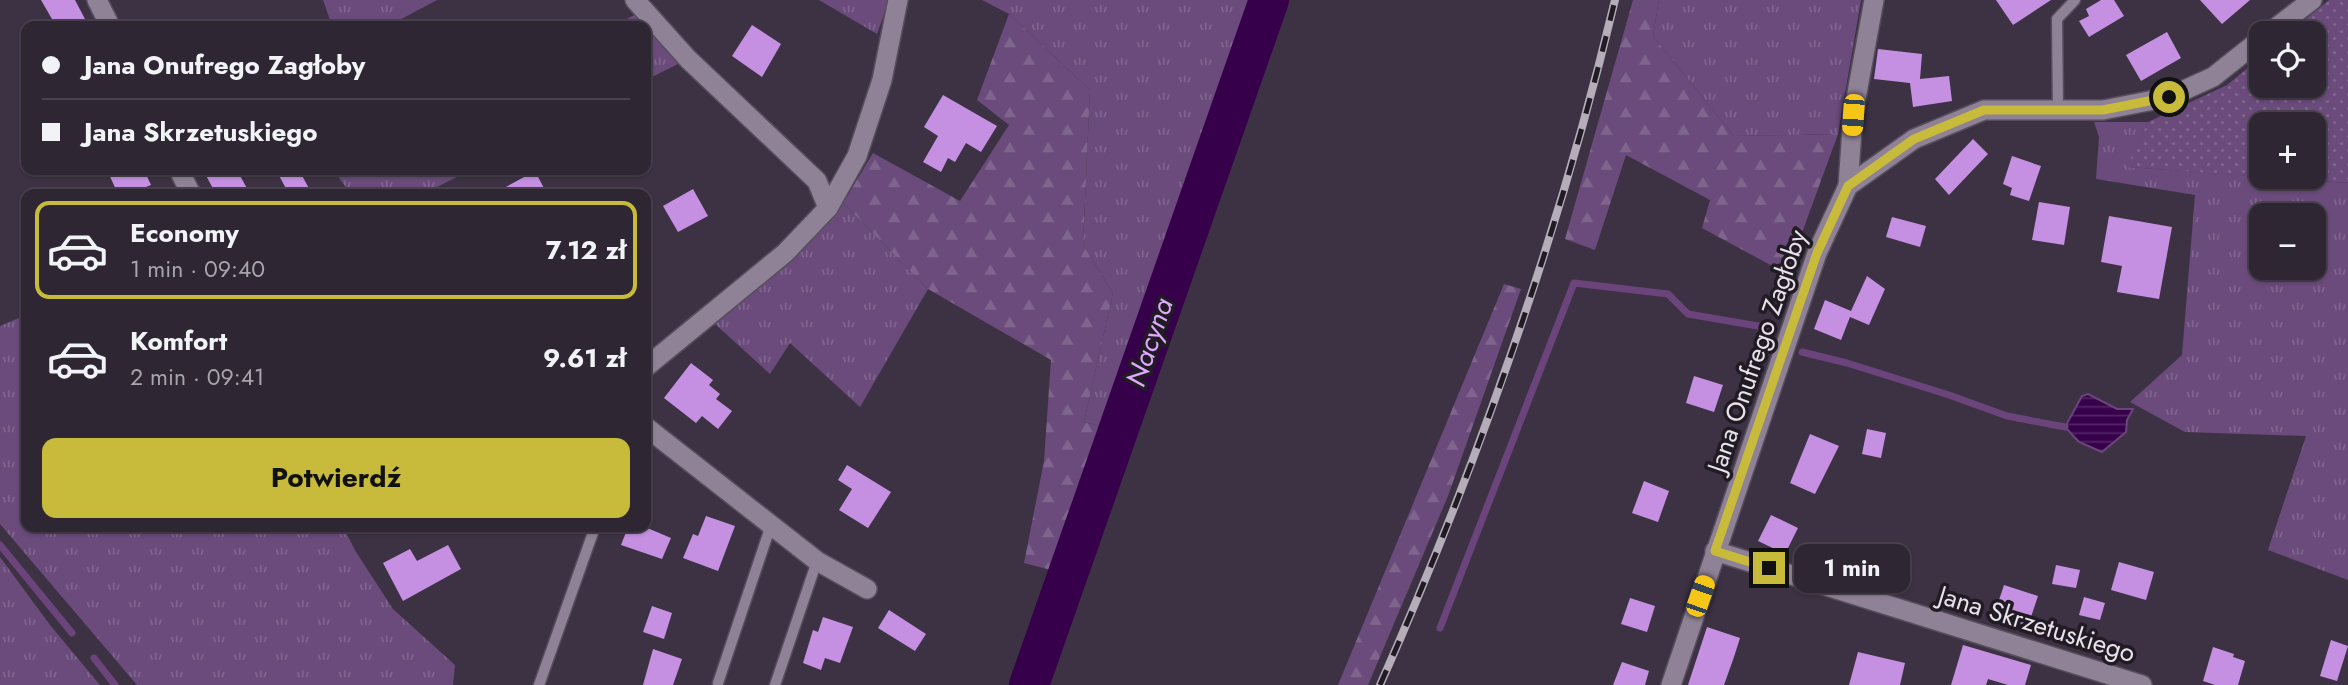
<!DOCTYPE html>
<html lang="pl">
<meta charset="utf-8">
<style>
body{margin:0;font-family:Jost,sans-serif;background:#362e3b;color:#f1f3f6;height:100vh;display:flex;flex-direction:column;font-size:26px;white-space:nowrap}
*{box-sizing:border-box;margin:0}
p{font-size:23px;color:#a7a5ac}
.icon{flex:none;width:38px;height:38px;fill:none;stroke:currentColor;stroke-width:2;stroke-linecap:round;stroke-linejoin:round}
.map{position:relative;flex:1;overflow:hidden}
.sheet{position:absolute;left:21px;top:189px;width:630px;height:343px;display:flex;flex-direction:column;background:#2e2633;border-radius:14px;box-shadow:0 2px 5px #0004,0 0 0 2px #49434e}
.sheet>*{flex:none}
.top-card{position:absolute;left:21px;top:21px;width:630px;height:154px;border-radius:14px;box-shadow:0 2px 5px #0004,0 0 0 2px #49434e;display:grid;align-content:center;height:154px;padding:0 21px;background:#2e2633}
.buttons{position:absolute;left:2249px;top:21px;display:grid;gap:14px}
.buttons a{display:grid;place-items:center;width:77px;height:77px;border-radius:14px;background:#2e2633;box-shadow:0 2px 5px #0004,0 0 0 2px #49434e;font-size:35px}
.end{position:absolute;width:32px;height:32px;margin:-16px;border:9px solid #c8bb3b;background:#111;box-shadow:0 0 0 4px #111}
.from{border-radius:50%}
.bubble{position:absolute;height:49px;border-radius:14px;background:#2e2633;box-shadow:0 2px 5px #0004,0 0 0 2px #49434e;font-size:23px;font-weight:700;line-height:49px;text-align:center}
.car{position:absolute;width:21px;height:42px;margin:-21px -10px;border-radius:9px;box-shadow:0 0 5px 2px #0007;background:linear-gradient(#f5c518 24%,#345 0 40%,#f5c518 0 76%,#345 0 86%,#f5c518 0)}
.top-card b{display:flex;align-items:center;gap:24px;height:66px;font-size:26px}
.top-card b+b{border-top:2px solid #49434e}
.top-card i{width:18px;height:18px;background:#f1f3f6}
ul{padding:12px 0 0;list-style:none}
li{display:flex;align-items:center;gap:21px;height:98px;margin:0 14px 10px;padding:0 7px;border:4px solid transparent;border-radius:14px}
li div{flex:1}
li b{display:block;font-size:26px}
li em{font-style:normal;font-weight:700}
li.selected{border-color:#c8bb3b}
li>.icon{width:63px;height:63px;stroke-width:1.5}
.button{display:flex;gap:14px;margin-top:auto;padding:14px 21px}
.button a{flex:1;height:80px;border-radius:14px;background:#c8bb3b;color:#111;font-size:28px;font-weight:700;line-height:80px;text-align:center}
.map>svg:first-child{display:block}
.grass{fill:url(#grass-tufts);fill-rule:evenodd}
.forest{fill:url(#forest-firs)}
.park{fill:url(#park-dots)}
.water{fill:url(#water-rules);stroke:#6c447c;stroke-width:2}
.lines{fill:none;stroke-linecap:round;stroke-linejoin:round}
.stream{stroke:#6c447c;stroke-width:7}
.river{stroke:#36004b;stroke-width:40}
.building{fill:#c590e2}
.service-casing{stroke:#574e5d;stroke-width:13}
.minor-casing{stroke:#574e5d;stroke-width:22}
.service{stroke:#8f8296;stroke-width:10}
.minor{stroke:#8f8296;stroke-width:19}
.rail-casing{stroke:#b5adba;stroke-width:8}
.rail{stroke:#211c24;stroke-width:5;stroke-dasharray:16;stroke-linecap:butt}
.route{stroke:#c8bb3b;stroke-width:9}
.labels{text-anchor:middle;stroke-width:7;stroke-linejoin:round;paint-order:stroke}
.street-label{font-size:26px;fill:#e9e2ed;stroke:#211c24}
.water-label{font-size:28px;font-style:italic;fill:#dea8fb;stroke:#211c24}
</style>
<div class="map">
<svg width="2348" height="685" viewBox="0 0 2348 685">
<defs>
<pattern id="grass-tufts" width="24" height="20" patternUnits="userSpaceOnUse" patternTransform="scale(1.75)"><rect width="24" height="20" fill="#6a4b7b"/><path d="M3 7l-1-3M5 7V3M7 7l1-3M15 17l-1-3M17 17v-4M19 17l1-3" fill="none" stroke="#7f658e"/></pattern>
<pattern id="forest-firs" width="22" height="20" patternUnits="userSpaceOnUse" patternTransform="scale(1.75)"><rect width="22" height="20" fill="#6a4b7b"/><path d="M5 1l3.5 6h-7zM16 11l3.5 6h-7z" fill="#7f658e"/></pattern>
<pattern id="park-dots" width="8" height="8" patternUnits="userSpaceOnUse" patternTransform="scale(1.75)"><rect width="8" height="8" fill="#6a4b7b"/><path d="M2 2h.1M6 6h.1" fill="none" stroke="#7f658e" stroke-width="1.8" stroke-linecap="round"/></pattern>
<pattern id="water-rules" width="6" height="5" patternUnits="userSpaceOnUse" patternTransform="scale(1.75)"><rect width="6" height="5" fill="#36004b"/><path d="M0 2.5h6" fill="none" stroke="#532565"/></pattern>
</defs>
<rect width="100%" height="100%" fill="#3d3244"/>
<g class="grass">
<path d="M323 0H437L388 26H332Z"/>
<path d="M819 0H889L877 34Z"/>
<path d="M982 0H1255L1101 426 1084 422 1113 293 1083 245 1090 90 1009 14Z"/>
<path d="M1659 0H1861L1838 134 1734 136 1653 36Z"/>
<path d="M638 13 680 63 646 80V26H613Z"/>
<path d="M2094 122H2148L2128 167 2348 183V580L2268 550 2306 436 2185 432 2130 402 2182 355 2195 195 2096 179 2099 137ZM2261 215H2314V268H2261Z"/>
<path d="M344 170H471L423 194H351L336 174Z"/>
<path d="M843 203 928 289 860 407 790 343 770 374 715 324Z"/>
<path d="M26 315V527H343L356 552 393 609 455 665 453 685H137L0 524V326Z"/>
<path d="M0 557 50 625 100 685H0Z"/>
</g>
<g class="forest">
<path d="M1633 0H1659L1653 36 1734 136 1838 134 1787 274 1702 228 1710 200 1626 155 1595 250 1565 239Z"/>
<path d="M1009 14 1090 90 1083 245 1113 293 1084 422 1101 426 1051 570 1024 563 1044 461 1051 360 928 289 843 203 873 153 960 201 1009 125 977 100Z"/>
<path d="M1504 284 1521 289 1448 496 1368 685H1338Z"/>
</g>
<path class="park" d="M2329 0H2348V183L2263 177H2314V124H2261V177L2127 167 2148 122 2227 85 2261 57V86H2314V33H2289Z"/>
<path class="water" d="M2088 394 2117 409H2133L2127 420 2126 432 2102 452 2079 442 2065 427 2082 396Z"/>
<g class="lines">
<g class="stream">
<path d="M1802 352 1847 363 1949 395 2007 416 2065 427"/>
<path d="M0 545 72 633"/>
<path d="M1440 628 1574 283 1668 294 1688 314 1758 326 1770 333"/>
<path d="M94 658 115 685"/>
</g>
<path class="river" d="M1029 685 1269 0"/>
</g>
<g class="building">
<path d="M41 0H75L86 21 77 26H56Z"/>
<path d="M1996 0H2051L2013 25Z"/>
<path d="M2101 0H2114L2124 16 2089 37 2079 21 2089 16 2086 9Z"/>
<path d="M2200 0H2250L2222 24Z"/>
<path d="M752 25 781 44 762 77 732 56Z"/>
<path d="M2167 32 2181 58 2141 81 2126 55Z"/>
<path d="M1878 49 1922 54 1920 79 1949 76 1952 101 1913 107 1910 83 1874 79Z"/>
<path d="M943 95 997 126 981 152 966 143 955 162 948 158 941 172 923 162 938 136 924 127Z"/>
<path d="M1973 139 1988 154 1949 195 1935 179Z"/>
<path d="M2012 156 2041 166 2029 201 2010 195 2012 188 2003 184Z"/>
<path d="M107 170H144L151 185 128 194H118Z"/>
<path d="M203 170H237L250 194H216Z"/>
<path d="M276 170H299L312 194H289Z"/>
<path d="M535 171 547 194H493Z"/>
<path d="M693 189 708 216 678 232 663 206Z"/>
<path d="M2039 202 2070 207 2064 245 2032 240Z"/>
<path d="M2109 216 2172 227 2159 299 2117 292 2122 266 2101 262Z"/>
<path d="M1892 217 1926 226 1920 247 1886 237Z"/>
<path d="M1867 276 1885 289 1869 325 1850 317 1841 340 1814 329 1825 300 1851 311Z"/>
<path d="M691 363 713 380 709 385 720 394 716 399 732 411 718 429 702 416 696 423 664 398Z"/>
<path d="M1694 376 1723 385 1714 412 1686 403Z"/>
<path d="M1867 429 1886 433 1881 458 1862 454Z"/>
<path d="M1810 434 1839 446 1815 494 1790 483Z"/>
<path d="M847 465 891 492 868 528 839 510 852 489 838 480Z"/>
<path d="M1644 481 1669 491 1658 522 1632 513Z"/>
<path d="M1771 515 1798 528 1785 554 1758 541Z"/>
<path d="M706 516 735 526 718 571 683 558 693 534 698 536Z"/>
<path d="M628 527H645L671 538 662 559 621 545Z"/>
<path d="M448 545 461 569 403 601 383 563 410 549 417 561Z"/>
<path d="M2119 562 2154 572 2146 600 2111 590Z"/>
<path d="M2056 565 2080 570 2076 588 2052 584Z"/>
<path d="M2004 585 2038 596 2028 626 1994 615Z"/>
<path d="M2084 597 2105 603 2100 620 2079 615Z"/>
<path d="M1630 598 1655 606 1647 632 1621 624Z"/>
<path d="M652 606 672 613 664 639 643 632Z"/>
<path d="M889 610 926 634 915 651 878 628Z"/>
<path d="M823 617 853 627 840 663 825 658 821 670 803 663 813 630 818 632Z"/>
<path d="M1707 627 1740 638 1734 657 1724 685H1688Z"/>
<path d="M2331 640 2348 646 2337 681 2320 676Z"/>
<path d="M1963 645 2031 665 2025 685H2008L1988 679 1986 685H1951Z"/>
<path d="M2213 647 2234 654 2233 657 2245 661 2238 685H2215L2203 681Z"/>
<path d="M653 649 682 659 673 685H643Z"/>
<path d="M1858 652 1905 663 1900 685H1849Z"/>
<path d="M1622 662 1649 671 1645 685H1613Z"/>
</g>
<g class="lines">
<g class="service-casing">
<g id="service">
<path d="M2058 110 2057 19 2075 0"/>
<path d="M718 683 771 525"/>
<path d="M539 685 595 527"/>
<path d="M775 685 817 561"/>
</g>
</g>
<g class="minor-casing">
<g id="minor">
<path d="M97 0 110 26"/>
<path d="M635 0 688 59 817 181 828 208 785 253 646 367"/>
<path d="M2269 33 2312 0"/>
<path d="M179 170 191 194"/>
<path d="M1848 186 1853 115 1874 0"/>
<path d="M828 208 857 156 882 80 898 0"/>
<path d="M646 427 817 561 867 589"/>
<path d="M1715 551 2142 685"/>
<path d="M1671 685 1817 253 1848 186 1914 139 1984 110H2103L2169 97 2213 77 2261 39"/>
</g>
</g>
<use href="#service" class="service"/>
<use href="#minor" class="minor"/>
<g class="rail-casing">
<path id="rail" d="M1380 685C1479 462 1558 238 1615 0"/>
</g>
<use href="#rail" class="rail"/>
</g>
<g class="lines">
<path class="route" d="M1769 568 1715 551 1817 253 1848 186 1914 139 1984 110H2103L2169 97"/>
</g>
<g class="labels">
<g class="street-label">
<text transform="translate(1757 351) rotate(-71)" y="9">Jana Onufrego Zagłoby</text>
<text transform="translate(2037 624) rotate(17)" y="9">Jana Skrzetuskiego</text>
</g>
<g class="water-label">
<text transform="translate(1149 342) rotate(-71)" y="10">Nacyna</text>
</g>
</g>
</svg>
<div class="buttons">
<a><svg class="icon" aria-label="locate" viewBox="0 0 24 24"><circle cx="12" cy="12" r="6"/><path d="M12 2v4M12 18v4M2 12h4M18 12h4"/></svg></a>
<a>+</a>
<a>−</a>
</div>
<i class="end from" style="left:2169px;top:97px"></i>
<i class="end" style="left:1769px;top:568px"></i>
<div class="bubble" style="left:1794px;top:544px;width:116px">1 min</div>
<i class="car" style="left:1853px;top:115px;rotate:184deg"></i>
<i class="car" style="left:1700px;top:596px;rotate:19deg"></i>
<div class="top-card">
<b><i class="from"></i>Jana Onufrego Zagłoby</b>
<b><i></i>Jana Skrzetuskiego</b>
</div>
<section class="sheet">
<ul>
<li class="selected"><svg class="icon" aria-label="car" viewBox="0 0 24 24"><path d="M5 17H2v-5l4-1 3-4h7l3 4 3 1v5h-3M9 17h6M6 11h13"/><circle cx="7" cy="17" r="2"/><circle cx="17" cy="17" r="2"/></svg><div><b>Economy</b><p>1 min · 09:40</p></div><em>7.12 zł</em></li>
<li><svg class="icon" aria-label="car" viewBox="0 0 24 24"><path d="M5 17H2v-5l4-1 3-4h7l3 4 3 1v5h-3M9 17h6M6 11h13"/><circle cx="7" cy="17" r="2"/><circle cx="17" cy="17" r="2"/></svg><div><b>Komfort</b><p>2 min · 09:41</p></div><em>9.61 zł</em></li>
</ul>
<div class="button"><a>Potwierdź</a></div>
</section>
</div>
